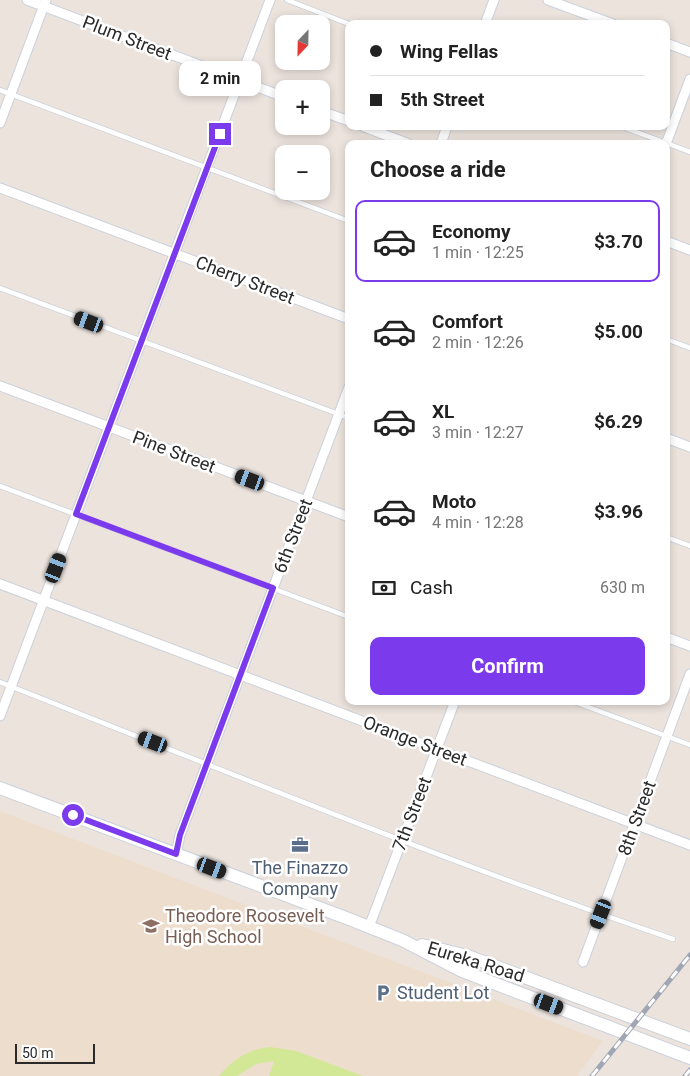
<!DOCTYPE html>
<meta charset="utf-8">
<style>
body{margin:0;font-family:Roboto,sans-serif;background:#f6f6f6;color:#222;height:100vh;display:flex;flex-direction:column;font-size:19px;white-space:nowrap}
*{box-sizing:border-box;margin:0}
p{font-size:16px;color:#767676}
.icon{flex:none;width:28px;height:28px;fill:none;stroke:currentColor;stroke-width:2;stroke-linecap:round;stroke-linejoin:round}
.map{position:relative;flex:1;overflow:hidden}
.sheet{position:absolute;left:345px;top:140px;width:325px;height:565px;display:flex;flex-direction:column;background:#fff;border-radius:10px;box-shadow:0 2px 8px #0003}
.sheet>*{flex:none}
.guide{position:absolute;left:345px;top:20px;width:325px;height:110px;border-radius:10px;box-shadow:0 2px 8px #0003;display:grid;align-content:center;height:110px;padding:0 25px;background:#fff}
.needle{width:32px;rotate:202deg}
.buttons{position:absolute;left:275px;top:15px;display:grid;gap:10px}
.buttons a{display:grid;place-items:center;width:55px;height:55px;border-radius:10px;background:#fff;box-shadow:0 2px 8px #0003;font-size:25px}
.scale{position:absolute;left:15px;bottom:12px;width:80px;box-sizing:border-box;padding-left:5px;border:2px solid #2a2a2a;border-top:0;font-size:14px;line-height:18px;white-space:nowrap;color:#2a2a2a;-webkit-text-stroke:4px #fff;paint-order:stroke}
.end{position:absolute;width:22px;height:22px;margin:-11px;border:6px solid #7c3aed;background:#fff;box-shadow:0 0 0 2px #fff}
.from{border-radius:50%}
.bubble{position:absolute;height:35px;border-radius:10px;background:#fff;box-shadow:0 2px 8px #0003;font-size:16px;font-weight:700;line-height:35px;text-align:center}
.car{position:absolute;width:15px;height:30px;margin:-15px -8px;border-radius:6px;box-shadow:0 0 4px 1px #0007;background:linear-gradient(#222 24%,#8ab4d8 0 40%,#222 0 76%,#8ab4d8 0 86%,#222 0)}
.guide b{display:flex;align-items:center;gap:18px;height:48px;font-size:19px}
.guide b+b{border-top:1px solid #e0e0e0}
.guide i{width:12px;height:12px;background:#222}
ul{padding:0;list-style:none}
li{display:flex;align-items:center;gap:15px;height:82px;margin:0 10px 8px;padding:0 15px;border:2px solid transparent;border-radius:10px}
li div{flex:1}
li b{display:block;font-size:19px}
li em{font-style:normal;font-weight:700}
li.active{border-color:#7c3aed}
li>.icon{width:45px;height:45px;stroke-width:1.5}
h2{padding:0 25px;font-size:22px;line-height:60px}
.pay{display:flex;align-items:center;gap:12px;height:55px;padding:0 25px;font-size:19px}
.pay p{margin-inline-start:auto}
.primary-button{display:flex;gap:10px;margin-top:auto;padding:10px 25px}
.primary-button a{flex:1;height:58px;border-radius:10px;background:#7c3aed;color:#fff;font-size:20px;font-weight:700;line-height:58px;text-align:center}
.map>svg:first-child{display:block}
.education{fill:#edddcd}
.pitch{fill:#d2e897}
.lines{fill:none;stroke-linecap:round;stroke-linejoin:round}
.lane-casing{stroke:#cbd1db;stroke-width:6}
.street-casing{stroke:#cbd1db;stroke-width:11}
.secondary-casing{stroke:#cbd1db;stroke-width:14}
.lane{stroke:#fff;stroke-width:4.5}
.street{stroke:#fff;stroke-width:9}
.secondary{stroke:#fff;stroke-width:12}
.rail-casing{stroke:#a0a6b4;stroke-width:5}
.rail{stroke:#fff;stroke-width:3;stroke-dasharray:9;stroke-linecap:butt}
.route{stroke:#7c3aed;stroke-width:6}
.labels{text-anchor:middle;stroke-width:5;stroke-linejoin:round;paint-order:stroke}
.street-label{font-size:18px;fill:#2a2a2a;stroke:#fff}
.service-label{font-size:18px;fill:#4e5e75;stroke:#fff}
.education-label{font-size:18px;fill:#785e54;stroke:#fff;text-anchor:start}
</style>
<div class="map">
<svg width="690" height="1076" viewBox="0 0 690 1076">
<rect width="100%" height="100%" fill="#ece3dd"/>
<path class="education" d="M0 811 603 1041 577 1076H0Z"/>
<path class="pitch" d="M270 1047 296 1051 363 1076H269L274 1061 256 1064 237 1076H219C233 1059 249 1049 270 1047Z"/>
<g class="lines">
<g class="lane-casing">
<g id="lane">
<path d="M287 0 349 24"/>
<path d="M0 90 349 221"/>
<path d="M620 126 690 152"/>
<path d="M0 288 349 418"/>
<path d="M666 339 690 348"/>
<path d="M0 486 349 617"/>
<path d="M666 537 690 546"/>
<path d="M0 682C223 770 446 862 673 939"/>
<path d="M572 701 690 745"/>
</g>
</g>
<g class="street-casing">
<g id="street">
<path d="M27 0 284 97"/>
<path d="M548 0 613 24"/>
<path d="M485 24 494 0"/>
<path d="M666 43 690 52"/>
<path d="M321 111 349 121"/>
<path d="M0 123 46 0"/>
<path d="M362 126 409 144"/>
<path d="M441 144 447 126"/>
<path d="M666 144 690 79"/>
<path d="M0 188 349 319"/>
<path d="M666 241 690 250"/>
<path d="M0 386 349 517"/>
<path d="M666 438 690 447"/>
<path d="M0 584 690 845"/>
<path d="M666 637 690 646"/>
<path d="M0 716 270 0"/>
<path d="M176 854 180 835 349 387"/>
<path d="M369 927 455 701"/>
<path d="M583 962 690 674"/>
</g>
</g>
<g class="secondary-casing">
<g id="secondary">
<path d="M0 788 349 919 402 940 462 971 690 1058"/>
<path d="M422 945 468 956 690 1039"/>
</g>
</g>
<use href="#lane" class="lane"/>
<use href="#street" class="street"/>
<use href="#secondary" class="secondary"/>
<g class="rail-casing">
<g id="rail">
<path d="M592 1076 690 955"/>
<path d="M685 1076 690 1070"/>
</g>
</g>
<use href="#rail" class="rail"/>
</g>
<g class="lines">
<path class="route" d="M73 815 176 854 180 835 273 588 76 514 220 134"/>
</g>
<defs>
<g id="office-bare" transform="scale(1.35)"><path d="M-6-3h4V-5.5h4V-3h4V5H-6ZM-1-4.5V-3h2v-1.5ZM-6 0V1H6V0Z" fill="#5c6f8a" stroke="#fff" stroke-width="2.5" paint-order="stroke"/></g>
<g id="school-bare" transform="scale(1.35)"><path d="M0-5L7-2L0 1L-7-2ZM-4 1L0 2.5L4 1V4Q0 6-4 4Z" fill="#8d6e63" stroke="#fff" stroke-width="2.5" paint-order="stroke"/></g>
<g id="parking-bare" transform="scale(1.35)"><path d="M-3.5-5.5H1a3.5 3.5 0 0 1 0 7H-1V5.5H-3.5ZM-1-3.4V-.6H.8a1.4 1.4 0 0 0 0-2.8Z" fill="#5c6f8a" stroke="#fff" stroke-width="2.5" paint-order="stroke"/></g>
</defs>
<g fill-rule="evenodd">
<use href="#office-bare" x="300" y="845"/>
<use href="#school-bare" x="151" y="926"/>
<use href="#parking-bare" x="383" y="993"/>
</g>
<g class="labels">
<g class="street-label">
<text transform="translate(127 38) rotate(21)" y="6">Plum Street</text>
<text transform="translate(245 280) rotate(21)" y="6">Cherry Street</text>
<text transform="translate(174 452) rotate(21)" y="6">Pine Street</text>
<text transform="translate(293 536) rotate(-69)" y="6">6th Street</text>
<text transform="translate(415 741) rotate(21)" y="6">Orange Street</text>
<text transform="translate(412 814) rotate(-69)" y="6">7th Street</text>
<text transform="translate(637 818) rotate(-70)" y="6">8th Street</text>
<text transform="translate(476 962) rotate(17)" y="6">Eureka Road</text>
</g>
<g class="service-label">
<text x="300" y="874">The Finazzo<tspan x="300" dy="21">Company</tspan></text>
<text x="397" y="999" text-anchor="start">Student Lot</text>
</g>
<g class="education-label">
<text x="165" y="922">Theodore Roosevelt<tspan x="165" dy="21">High School</tspan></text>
</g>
</g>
</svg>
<div class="buttons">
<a><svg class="needle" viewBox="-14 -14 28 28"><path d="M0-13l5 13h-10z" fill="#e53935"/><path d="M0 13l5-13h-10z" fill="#767676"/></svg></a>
<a>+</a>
<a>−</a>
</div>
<div class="scale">50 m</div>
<i class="end from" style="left:73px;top:815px"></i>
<i class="end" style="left:220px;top:134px"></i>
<div class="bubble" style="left:179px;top:61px;width:82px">2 min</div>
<i class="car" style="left:89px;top:322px;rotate:291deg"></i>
<i class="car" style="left:250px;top:480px;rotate:291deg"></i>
<i class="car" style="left:56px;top:568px;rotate:21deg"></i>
<i class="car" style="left:153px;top:742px;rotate:291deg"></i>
<i class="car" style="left:212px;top:868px;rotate:111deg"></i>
<i class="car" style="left:601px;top:914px;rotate:201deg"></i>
<i class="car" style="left:549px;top:1004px;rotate:111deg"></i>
<div class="guide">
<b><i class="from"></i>Wing Fellas</b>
<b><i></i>5th Street</b>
</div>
<section class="sheet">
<h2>Choose a ride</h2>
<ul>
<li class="active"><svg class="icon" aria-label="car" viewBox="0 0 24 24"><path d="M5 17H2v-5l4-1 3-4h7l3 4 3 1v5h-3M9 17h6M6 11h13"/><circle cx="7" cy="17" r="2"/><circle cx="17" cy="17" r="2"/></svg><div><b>Economy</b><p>1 min · 12:25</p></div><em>$3.70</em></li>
<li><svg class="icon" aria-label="car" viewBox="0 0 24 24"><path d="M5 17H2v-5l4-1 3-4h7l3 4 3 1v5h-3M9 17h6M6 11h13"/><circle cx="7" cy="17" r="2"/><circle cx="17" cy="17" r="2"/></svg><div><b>Comfort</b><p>2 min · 12:26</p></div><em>$5.00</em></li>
<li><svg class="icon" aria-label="car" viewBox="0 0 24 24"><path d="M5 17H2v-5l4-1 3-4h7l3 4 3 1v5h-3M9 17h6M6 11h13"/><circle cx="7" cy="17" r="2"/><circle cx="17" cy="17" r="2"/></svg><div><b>XL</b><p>3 min · 12:27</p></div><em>$6.29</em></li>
<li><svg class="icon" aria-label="car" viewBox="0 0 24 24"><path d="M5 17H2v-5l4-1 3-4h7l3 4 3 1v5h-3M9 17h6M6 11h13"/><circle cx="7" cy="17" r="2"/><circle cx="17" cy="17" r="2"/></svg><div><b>Moto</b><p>4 min · 12:28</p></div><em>$3.96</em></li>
</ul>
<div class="pay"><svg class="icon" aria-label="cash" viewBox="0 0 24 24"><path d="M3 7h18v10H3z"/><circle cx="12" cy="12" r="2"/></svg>Cash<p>630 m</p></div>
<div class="primary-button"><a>Confirm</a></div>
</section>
</div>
